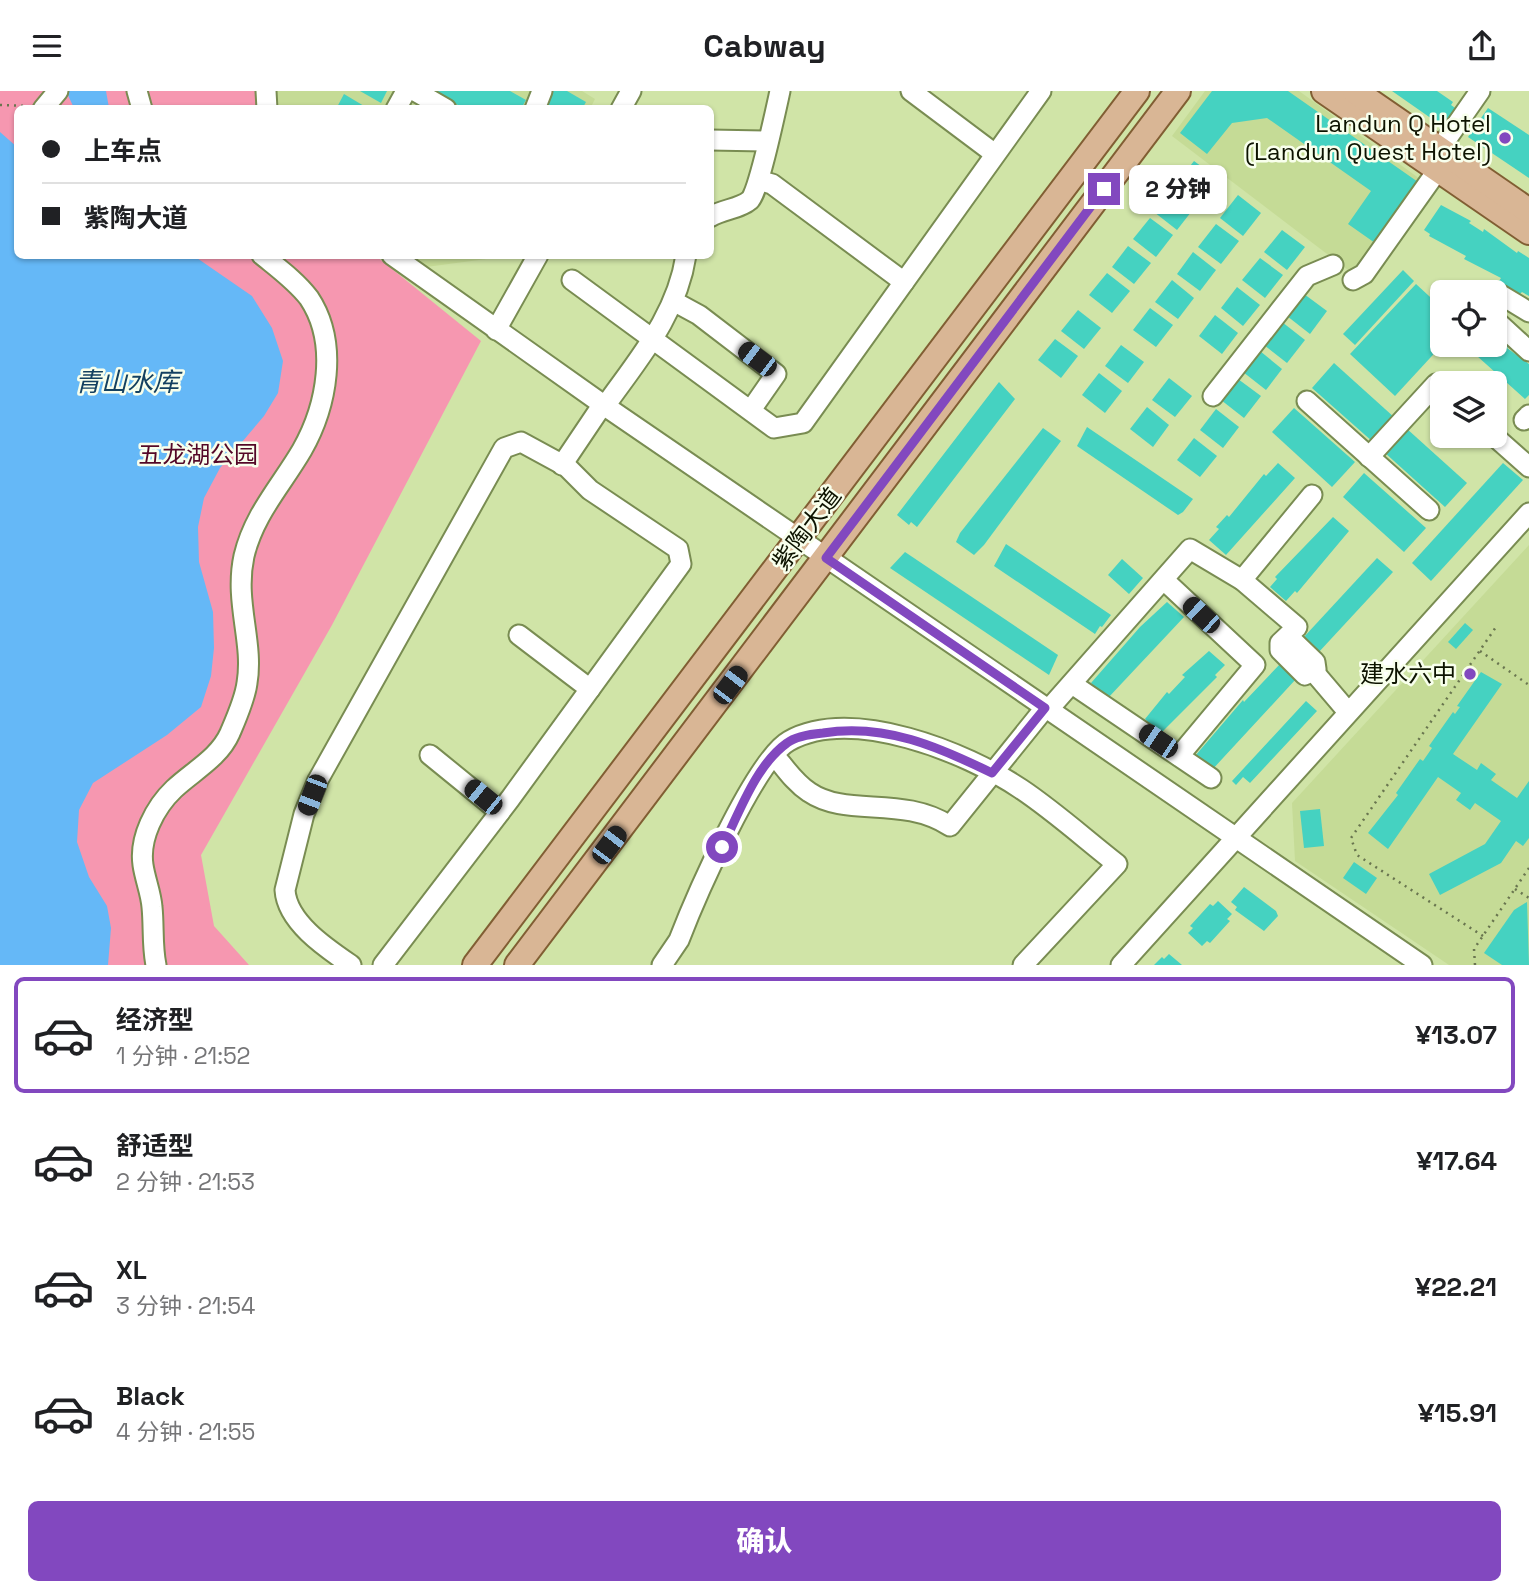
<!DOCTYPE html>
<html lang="zh">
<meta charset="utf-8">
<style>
body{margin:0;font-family:"Space Grotesk","Noto Sans SC",sans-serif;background:#f6f6f6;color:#202124;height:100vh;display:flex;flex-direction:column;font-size:26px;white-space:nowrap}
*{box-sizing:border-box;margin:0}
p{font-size:23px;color:#757577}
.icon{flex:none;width:38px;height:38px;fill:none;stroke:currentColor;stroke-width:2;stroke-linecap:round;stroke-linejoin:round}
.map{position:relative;height:874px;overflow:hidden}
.sheet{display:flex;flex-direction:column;background:#fff;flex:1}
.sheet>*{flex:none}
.banner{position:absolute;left:14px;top:14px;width:700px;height:154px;border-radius:10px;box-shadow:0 2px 5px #0004;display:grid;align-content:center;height:154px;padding:0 28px;background:#fff}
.fabs{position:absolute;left:1430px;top:189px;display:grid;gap:14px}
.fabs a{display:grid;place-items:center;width:77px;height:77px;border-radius:10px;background:#fff;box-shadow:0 2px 5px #0004;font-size:35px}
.end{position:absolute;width:32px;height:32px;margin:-16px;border:9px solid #8248bf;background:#fff;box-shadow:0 0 0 4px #fff}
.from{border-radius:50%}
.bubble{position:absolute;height:49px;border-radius:10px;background:#fff;box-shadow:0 2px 5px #0004;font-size:23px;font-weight:800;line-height:49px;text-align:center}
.car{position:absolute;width:21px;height:42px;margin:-21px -10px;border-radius:9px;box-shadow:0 0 5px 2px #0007;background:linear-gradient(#222 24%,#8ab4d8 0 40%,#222 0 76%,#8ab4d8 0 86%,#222 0)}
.banner b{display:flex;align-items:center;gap:24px;height:66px;font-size:26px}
.banner b+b{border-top:2px solid #e0e0e0}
.banner i{width:18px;height:18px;background:#202124}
ul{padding:12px 0 0;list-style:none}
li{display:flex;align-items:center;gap:21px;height:116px;margin:0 14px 10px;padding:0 14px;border:4px solid transparent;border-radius:10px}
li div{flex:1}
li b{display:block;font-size:26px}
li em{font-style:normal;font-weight:800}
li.selected{border-color:#8248bf}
li>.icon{width:63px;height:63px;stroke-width:1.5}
.cta{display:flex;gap:14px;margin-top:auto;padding:14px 28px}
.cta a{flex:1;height:80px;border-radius:10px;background:#8248bf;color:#fff;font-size:28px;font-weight:800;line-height:80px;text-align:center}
header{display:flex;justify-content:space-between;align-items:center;height:91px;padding:0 28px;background:#fff;font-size:32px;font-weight:800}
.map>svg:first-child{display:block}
.built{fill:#c5db96}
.green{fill:#f697b0}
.water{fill:#65b8f7}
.building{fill:#45d2c1}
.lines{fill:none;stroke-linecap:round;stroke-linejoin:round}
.minor-casing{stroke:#798c52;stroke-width:23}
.major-casing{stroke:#815e33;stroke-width:28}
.path{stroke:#69754f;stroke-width:2.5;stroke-dasharray:2 5;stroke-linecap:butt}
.minor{stroke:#fff;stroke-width:19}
.major{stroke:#d9b695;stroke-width:24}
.route{stroke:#8248bf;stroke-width:9}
.poi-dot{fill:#8248bf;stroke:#f8ffec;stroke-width:2.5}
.labels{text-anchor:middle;stroke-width:5;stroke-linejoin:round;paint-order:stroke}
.poi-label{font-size:24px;fill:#0d1300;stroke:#f8ffec;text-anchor:end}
.park-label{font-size:24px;fill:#540727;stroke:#f8ffec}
.street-label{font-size:24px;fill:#0d1300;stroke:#f8ffec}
.water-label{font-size:26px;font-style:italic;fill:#134060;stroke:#f8ffec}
</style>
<header><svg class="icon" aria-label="menu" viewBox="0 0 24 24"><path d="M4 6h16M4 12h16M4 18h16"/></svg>Cabway<svg class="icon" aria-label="share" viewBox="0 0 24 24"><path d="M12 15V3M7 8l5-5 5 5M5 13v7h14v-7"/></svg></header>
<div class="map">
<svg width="1529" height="874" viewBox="0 0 1529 874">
<rect width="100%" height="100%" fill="#d0e4a7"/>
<g class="built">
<path d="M275 0H582L595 8 590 18H279L275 12Z"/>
<path d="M1205 0H1299L1420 88 1359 180 1352 182 1172 45Z"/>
<path d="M408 165H509L426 176Z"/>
<path d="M1529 454V874H1449L1295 770 1292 712Z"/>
</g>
<path class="green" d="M0 0H272V17L18 18V164L376 165 481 250 332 534 201 764 214 835 249 874H0Z"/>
<g class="water">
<path d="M66 0H106L109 17H74Z"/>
<path d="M0 41 17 56 18 164 194 165 252 205 272 237 283 270 278 302 264 325 220 377 204 407 198 436 199 471 213 521 214 557 211 585 201 616 167 644 93 692 79 719 77 751 89 786 107 815 111 837 108 874H0Z"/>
</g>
<g class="building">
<path d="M360 0H387L381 12Z"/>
<path d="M433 0H510L526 9 521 18H465Z"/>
<path d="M550 0H567L586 11 582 18H540Z"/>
<path d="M1212 0H1288L1418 91 1375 152 1348 133 1371 100 1267 27 1232 32 1207 63 1180 42Z"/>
<path d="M1392 0H1437L1453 11 1451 14 1458 19 1445 37Z"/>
<path d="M344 3 369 18H336Z"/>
<path d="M1488 17 1529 44V87L1468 46Z"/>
<path d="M1194 70 1217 87 1200 110 1177 92Z"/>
<path d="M1172 98 1195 116 1177 139 1154 121Z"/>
<path d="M1238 104 1261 122 1243 145 1220 127Z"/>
<path d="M1441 114 1471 130 1469 132 1483 141 1484 138 1517 162 1518 160 1529 167V205L1522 201 1520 203 1499 190 1501 187 1464 168 1466 165 1429 145 1430 143 1424 139Z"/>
<path d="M1150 127 1173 144 1156 166 1133 148Z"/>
<path d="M1216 133 1239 150 1221 173 1198 156Z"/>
<path d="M1282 139 1305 156 1287 179 1264 161Z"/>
<path d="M1128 155 1151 172 1134 193 1112 176Z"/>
<path d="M1193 161 1216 179 1200 200 1177 183Z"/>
<path d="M1260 167 1283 184 1265 207 1242 189Z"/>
<path d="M1403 179 1414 190 1355 254 1343 243Z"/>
<path d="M1107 182 1130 200 1112 222 1089 204Z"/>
<path d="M1172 189 1194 207 1178 228 1155 211Z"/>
<path d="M1416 193 1442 217V254L1395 305 1350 263Z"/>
<path d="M1237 196 1260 214 1243 235 1221 217Z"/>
<path d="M1304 203 1327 220 1310 243 1287 225Z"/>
<path d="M1150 217 1173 234 1156 256 1133 239Z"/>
<path d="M1078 219 1101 237 1084 258 1061 240Z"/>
<path d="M1215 224 1238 242 1222 263 1199 245Z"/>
<path d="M1282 231 1305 249 1287 272 1264 254Z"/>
<path d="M1494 242 1509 255 1507 257 1529 273V304L1525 308 1467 256 1494 254Z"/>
<path d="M1055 248 1078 265 1061 287 1038 269Z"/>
<path d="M1121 254 1144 271 1128 292 1105 275Z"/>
<path d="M1260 260 1282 278 1266 299 1243 281Z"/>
<path d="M1334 272 1395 327 1373 351 1312 297Z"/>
<path d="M1099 282 1122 300 1105 322 1082 304Z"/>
<path d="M1169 287 1192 305 1175 326 1152 309Z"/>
<path d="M1238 288 1261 305 1244 327 1221 309Z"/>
<path d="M999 291 1015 308 917 436 911 431 909 434 897 424Z"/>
<path d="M1147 316 1169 334 1153 356 1130 338Z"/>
<path d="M1294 317 1355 371 1332 396 1272 341Z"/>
<path d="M1216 318 1239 336 1223 357 1200 339Z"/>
<path d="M1087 336 1193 408 1183 421 1178 424 1077 355Z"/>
<path d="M1043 337 1061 350 984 454 974 464 956 451 960 442Z"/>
<path d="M1406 337 1467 392 1445 416 1384 361Z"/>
<path d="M1194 347 1217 365 1200 386 1177 369Z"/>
<path d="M1278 372 1295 387 1226 464 1209 449 1219 438 1216 436 1227 424 1229 426 1264 383 1266 385Z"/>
<path d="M1503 372 1523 389 1431 490 1412 472Z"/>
<path d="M1364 382 1426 437 1404 461 1343 406Z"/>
<path d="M1333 426 1349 440 1297 502 1295 500 1286 510 1270 496 1277 488 1275 486Z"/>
<path d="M1006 453 1111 524 1102 536 1100 535 1095 543 994 475Z"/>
<path d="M905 461 1058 564 1049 584 890 477Z"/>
<path d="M1377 467 1393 481 1318 562 1303 547Z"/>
<path d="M1122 468 1143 487 1129 503 1108 484Z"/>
<path d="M1167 511 1184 526 1108 607 1091 592 1140 536Z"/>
<path d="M1465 532 1473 539 1456 558 1448 551Z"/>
<path d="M1209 560 1225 574 1215 584 1217 586 1160 643 1145 628 1167 601 1169 603 1185 586 1182 584Z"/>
<path d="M1280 573 1296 588 1211 680 1195 665 1243 609 1244 611Z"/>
<path d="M1481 581 1502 593 1453 663 1477 679 1481 672 1496 683 1491 689 1517 707 1529 690V747L1523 755 1516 750 1501 772 1440 804 1429 783 1485 753 1501 730 1475 712 1470 719 1456 709 1461 702 1438 686 1388 758 1368 742 1398 704 1396 702 1420 668 1423 670 1432 657 1429 655 1453 621 1455 623 1460 616 1457 615Z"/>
<path d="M1306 610 1317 620 1250 692 1243 686 1236 694 1232 690Z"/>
<path d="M1320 718 1324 755 1304 757 1300 720Z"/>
<path d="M1354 771 1377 787 1366 803 1343 787Z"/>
<path d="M1244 796 1276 820 1278 825 1264 840 1235 819 1237 816 1231 811Z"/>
<path d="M1218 810 1232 823 1227 828 1230 830 1210 852 1207 850 1202 855 1188 842 1193 837 1190 835 1210 813 1213 815Z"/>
<path d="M1527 811 1529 874H1502L1484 862 1514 819Z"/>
<path d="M1169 863 1182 874H1154L1162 866 1164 868Z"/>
</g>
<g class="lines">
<g class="minor-casing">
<g id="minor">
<path d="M137 0 142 18"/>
<path d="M266 0 267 18"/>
<path d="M415 0 446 18"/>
<path d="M911 0 995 63"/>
<path d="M43 18 58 0"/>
<path d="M396 18 406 0"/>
<path d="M535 18 542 0"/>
<path d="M621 18 631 0"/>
<path d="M710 49 767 50"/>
<path d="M1439 59 1480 0"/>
<path d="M761 90 772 93 904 191"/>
<path d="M710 126C723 118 740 118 750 109 758 103 776 18 780 0"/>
<path d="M392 164 605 315 1422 874"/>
<path d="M572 189 774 337 803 332 1041 0"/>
<path d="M1353 189 1364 183 1437 80"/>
<path d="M675 211 699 224 776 283 751 319"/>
<path d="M1494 213 1501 204 1529 221"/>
<path d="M1494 228 1529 260"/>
<path d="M496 239 538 164"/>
<path d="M1213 305 1307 185 1333 174"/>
<path d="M1307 310 1429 419"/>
<path d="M605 315C639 267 677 224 686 164"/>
<path d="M1524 329 1529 324"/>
<path d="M1494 345 1529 376"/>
<path d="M1369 366 1436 293 1442 298"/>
<path d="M562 374 603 313"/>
<path d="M1242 489 1312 404"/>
<path d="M1165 490 1255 574 1179 665"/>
<path d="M519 544 590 598"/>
<path d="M1314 581 1348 621"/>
<path d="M1072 593 1211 687"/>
<path d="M1048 619 1190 458 1242 489 1297 536 1280 552V559L1305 584 1316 578 1315 571 1288 545"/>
<path d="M430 664 500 721"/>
<path d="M775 665C785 677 795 692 809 701 847 727 902 704 950 735L1045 617"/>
<path d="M156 874C152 855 154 835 152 816 151 802 145 788 143 774 139 747 155 716 174 698 193 680 219 667 230 642 236 628 245 608 247 592 254 551 234 511 244 465 254 423 281 395 302 359 327 315 339 252 309 207 296 190 278 177 262 164"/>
<path d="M351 874C326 857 287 831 285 799L304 723 318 689 504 357 521 351 567 376 590 399 678 458 681 473 510 708 383 874"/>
<path d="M662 874 679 849C694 810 755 669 789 650 852 615 966 661 1021 698 1054 720 1085 748 1117 773L1023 874"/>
<path d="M1121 874 1529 422"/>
</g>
</g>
<g class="major-casing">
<g id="major">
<path d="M1324 0 1529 141"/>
<path d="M1355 0 1529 120"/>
<path d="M475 874 1137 0"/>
<path d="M517 874 1178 0"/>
</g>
</g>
<g class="path">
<path d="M0 14 27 15"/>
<path d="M1480 560 1529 594"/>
<path d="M1515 798 1529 807"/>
<path d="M1483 845 1357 764 1351 747 1496 536"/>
<path d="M1475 874 1474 858 1529 777"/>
</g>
<use href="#minor" class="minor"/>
<use href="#major" class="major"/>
</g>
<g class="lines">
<path class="route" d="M722 756C739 723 755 675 787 652 796 645 812 643 823 642 885 632 939 656 992 682L1045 617 826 467 1104 98"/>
</g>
<g class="poi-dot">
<circle cx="1505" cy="47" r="7"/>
<circle cx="1470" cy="583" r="7"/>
</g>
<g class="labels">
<g class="poi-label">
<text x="1491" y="41">Landun Q Hotel<tspan x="1491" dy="28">(Landun Quest Hotel)</tspan></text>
<text x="1456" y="591">建水六中</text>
</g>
<g class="park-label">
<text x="198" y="372">五龙湖公园</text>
</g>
<g class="street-label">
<text transform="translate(807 438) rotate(-53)" y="8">紫陶大道</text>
</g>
<g class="water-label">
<text x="127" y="300">青山水库</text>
</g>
</g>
</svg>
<div class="fabs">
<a><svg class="icon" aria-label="locate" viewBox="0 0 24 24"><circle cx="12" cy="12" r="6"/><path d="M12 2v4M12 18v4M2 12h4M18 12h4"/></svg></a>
<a><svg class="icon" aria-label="layers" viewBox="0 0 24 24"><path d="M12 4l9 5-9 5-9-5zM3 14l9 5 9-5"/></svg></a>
</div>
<i class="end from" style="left:722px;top:756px"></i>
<i class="end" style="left:1104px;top:98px"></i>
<div class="bubble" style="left:1129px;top:74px;width:98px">2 分钟</div>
<i class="car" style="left:757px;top:268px;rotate:307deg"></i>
<i class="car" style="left:1201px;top:524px;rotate:313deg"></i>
<i class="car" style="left:730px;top:594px;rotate:37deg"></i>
<i class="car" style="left:1158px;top:650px;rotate:304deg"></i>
<i class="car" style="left:312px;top:704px;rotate:201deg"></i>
<i class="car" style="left:483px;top:706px;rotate:309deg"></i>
<i class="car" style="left:609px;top:754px;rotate:37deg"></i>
<div class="banner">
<b><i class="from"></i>上车点</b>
<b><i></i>紫陶大道</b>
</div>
</div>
<section class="sheet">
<ul>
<li class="selected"><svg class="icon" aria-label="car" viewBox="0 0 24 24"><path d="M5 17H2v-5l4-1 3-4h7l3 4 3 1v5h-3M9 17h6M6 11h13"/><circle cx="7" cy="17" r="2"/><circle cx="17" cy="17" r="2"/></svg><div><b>经济型</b><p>1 分钟 · 21:52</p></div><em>¥13.07</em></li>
<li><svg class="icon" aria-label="car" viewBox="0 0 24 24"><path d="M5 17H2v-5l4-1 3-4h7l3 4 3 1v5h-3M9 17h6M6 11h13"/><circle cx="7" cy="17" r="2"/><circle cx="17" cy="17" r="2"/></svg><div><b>舒适型</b><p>2 分钟 · 21:53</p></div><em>¥17.64</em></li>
<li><svg class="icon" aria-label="car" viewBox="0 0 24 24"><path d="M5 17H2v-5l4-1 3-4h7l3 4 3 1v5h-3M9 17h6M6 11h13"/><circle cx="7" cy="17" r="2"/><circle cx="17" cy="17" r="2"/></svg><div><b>XL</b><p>3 分钟 · 21:54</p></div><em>¥22.21</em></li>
<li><svg class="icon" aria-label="car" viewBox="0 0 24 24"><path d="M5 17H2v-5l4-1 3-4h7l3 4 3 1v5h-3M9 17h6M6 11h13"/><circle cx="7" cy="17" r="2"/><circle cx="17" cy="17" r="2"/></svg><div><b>Black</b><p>4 分钟 · 21:55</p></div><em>¥15.91</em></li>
</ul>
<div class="cta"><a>确认</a></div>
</section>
